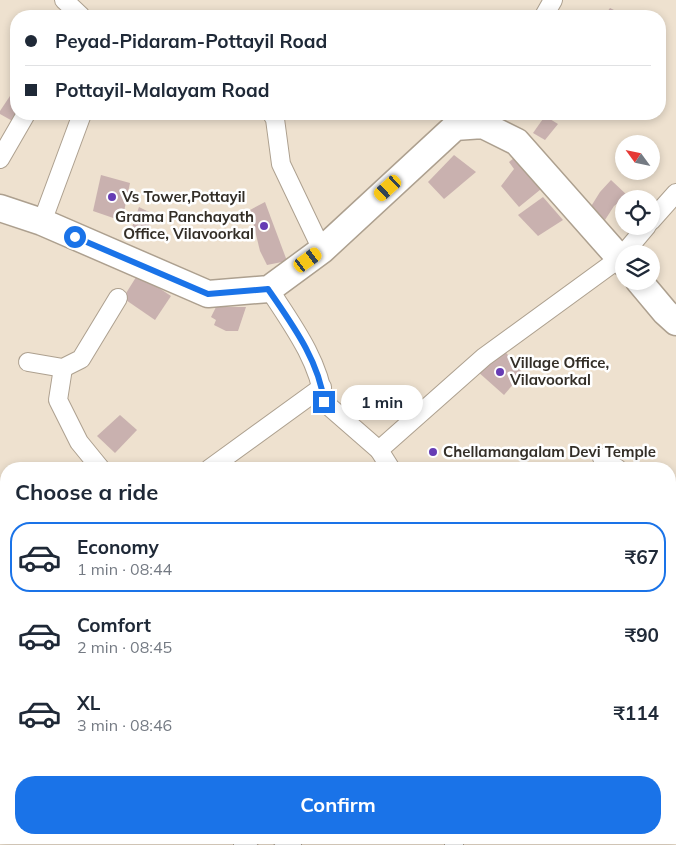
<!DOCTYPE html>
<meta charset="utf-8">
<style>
body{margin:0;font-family:Mulish,sans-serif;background:#f6f6f7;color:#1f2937;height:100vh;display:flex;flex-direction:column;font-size:19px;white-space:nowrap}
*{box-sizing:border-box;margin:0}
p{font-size:16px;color:#747a83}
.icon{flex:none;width:28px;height:28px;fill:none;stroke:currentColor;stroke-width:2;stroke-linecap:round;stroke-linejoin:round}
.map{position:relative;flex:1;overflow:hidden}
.drawer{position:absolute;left:0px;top:462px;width:676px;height:382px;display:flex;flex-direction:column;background:#fff;border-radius:20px 20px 0 0;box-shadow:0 2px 8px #0003}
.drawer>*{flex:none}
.top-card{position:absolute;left:10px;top:10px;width:656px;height:110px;border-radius:20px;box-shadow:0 2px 8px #0003;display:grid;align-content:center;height:110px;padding:0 15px;background:#fff}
.needle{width:32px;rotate:303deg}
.tools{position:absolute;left:615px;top:135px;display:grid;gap:10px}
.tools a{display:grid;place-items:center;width:45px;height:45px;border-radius:50%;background:#fff;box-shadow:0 2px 8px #0003;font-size:25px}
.end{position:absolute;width:22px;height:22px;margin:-11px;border:6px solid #1a73e8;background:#fff;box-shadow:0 0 0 2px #fff}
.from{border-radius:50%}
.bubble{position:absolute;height:35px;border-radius:18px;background:#fff;box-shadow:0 2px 8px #0003;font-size:16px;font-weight:700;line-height:35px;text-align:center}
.car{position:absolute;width:15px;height:30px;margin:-15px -8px;border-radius:6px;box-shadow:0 0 4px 1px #0007;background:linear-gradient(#f5c518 24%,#345 0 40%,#f5c518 0 76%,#345 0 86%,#f5c518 0)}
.top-card b{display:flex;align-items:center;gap:18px;height:48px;font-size:19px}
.top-card b+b{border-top:1px solid #e0e1e3}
.top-card i{width:12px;height:12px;background:#1f2937}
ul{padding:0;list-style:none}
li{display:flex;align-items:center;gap:15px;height:70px;margin:0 10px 8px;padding:0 5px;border:2px solid transparent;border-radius:20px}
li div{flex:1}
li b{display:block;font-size:19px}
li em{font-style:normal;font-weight:700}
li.current{border-color:#1a73e8}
li>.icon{width:45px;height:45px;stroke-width:1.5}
h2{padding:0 15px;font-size:22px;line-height:60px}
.cta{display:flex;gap:10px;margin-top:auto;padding:10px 15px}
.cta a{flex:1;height:58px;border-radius:20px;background:#1a73e8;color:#fff;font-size:20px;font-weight:700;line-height:58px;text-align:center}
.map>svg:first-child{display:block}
.building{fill:#c9b1af}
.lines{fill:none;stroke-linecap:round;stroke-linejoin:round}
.street-casing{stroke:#ada08f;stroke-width:20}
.secondary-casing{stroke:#ada08f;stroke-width:29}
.street{stroke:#fff;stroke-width:18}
.secondary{stroke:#fff;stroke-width:26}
.route{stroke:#1a73e8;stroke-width:6}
.poi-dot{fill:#663cb4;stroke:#fff;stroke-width:2}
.labels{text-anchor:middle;stroke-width:5;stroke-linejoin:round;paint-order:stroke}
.poi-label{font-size:15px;font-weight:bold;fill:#332e27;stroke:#fff;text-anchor:start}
</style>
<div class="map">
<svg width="676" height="845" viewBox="0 0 676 845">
<rect width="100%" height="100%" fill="#eee1cf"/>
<g class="building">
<path d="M610 8 624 15 623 16H604Z"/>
<path d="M10 96 16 99V123L0 114V111Z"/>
<path d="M545 116 558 124 545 140 533 133Z"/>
<path d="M519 154 546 185 519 207 501 186 514 169 509 162Z"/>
<path d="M454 155 476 172 444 199 428 182Z"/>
<path d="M101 175 130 183 122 221 93 211Z"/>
<path d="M611 180 628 196 614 206 605 220 590 208 600 192Z"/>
<path d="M543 197 563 220 538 236 518 215Z"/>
<path d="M265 202 287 261 267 265 260 251 250 210Z"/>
<path d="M139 207 153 214 145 236 131 230Z"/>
<path d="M138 274 171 296 155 320 123 298Z"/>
<path d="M216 307H246L238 331H226L214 325 216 320 211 317Z"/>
<path d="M502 348 523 373 504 395 477 371Z"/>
<path d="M120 415 137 430 115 453 97 436Z"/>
</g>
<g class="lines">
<g class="street-casing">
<g id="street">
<path d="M64 0 81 16"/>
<path d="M544 16 553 0"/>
<path d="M272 114 275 119 281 164 322 250"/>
<path d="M0 159 26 114"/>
<path d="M651 221 676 193"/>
<path d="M42 222 82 114"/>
<path d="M269 289C291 323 319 360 324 402L379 450 391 469"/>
<path d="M28 362 63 368 81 359 118 298"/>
<path d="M63 368 58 400 79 442 101 469"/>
<path d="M379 450 484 357 620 258 647 226"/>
<path d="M602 458 618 469"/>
<path d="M209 469 322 387"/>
<path d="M0 512 6 509"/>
<path d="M670 527 676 511"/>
<path d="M670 656 676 660"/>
<path d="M670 756 676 749"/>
<path d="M282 839 292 845"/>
<path d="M243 845 250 839"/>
<path d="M454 845V839"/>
</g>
</g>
<g class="secondary-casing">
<g id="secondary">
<path d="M0 208 42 222 208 294 269 289 322 250 455 127 483 125 517 142 624 263"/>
<path d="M639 281 665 312 676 322"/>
</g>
</g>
<use href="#street" class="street"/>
<use href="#secondary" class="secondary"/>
</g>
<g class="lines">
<path class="route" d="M75 237 208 294 268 289C291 323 319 360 324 402"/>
</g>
<g class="poi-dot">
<circle cx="112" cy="197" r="5"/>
<circle cx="264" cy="226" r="5"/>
<circle cx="500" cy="372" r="5"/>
<circle cx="433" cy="452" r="5"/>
</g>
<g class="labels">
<g class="poi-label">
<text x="122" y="202">Vs Tower,Pottayil</text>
<text x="254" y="222" text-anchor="end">Grama Panchayath<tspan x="254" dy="17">Office, Vilavoorkal</tspan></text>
<text x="510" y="368">Village Office,<tspan x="510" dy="17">Vilavoorkal</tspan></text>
<text x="443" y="457">Chellamangalam Devi Temple</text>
</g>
</g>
</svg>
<div class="tools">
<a><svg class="needle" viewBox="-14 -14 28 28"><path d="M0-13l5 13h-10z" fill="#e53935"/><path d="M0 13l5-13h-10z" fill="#747a83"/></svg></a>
<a><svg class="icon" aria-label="locate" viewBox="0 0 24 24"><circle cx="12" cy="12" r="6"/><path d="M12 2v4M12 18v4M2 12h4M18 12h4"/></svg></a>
<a><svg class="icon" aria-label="layers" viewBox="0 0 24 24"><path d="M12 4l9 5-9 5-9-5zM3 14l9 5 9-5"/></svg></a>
</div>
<i class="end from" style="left:75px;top:237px"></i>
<i class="end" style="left:324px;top:402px"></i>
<div class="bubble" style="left:341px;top:385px;width:82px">1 min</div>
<i class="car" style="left:388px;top:188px;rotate:228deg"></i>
<i class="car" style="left:308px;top:260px;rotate:54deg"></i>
<div class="top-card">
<b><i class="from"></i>Peyad-Pidaram-Pottayil Road</b>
<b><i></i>Pottayil-Malayam Road</b>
</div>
<section class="drawer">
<h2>Choose a ride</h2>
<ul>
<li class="current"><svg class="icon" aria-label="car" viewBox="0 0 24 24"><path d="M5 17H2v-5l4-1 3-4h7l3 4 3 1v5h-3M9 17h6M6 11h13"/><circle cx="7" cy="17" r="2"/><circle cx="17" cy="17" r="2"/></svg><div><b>Economy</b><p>1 min · 08:44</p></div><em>₹67</em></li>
<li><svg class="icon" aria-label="car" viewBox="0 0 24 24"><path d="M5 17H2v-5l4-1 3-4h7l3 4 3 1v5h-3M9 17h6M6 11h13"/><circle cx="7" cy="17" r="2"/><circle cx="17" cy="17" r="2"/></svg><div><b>Comfort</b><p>2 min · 08:45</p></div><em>₹90</em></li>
<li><svg class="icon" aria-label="car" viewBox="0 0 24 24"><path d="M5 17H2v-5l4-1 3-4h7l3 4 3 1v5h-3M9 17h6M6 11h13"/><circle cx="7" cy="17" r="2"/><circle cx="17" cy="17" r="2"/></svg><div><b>XL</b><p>3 min · 08:46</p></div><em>₹114</em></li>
</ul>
<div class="cta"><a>Confirm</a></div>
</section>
</div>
